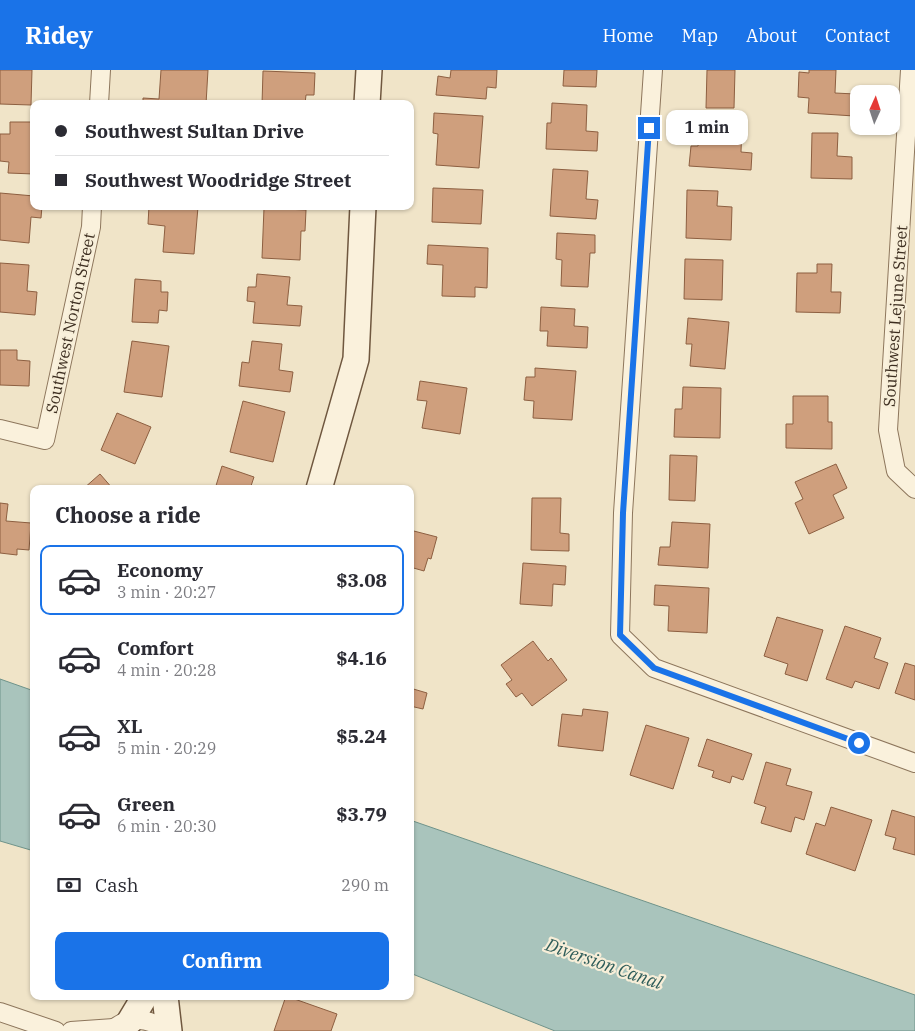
<!DOCTYPE html>
<meta charset="utf-8">
<style>
body{margin:0;font-family:"IBM Plex Serif",serif;background:#f2f2f3;color:#2b2b33;height:100vh;display:flex;flex-direction:column;font-size:19px;white-space:nowrap}
*{box-sizing:border-box;margin:0}
p{font-size:16px;color:#7c7c81}
.icon{flex:none;width:28px;height:28px;fill:none;stroke:currentColor;stroke-width:2;stroke-linecap:round;stroke-linejoin:round}
.map{position:relative;flex:1;overflow:hidden}
.sheet{position:absolute;left:30px;top:415px;width:384px;height:515px;display:flex;flex-direction:column;background:#fff;border-radius:10px;box-shadow:0 1px 4px #0004}
.sheet>*{flex:none}
.guide{position:absolute;left:30px;top:30px;width:384px;height:110px;border-radius:10px;box-shadow:0 1px 4px #0004;display:grid;align-content:center;height:110px;padding:0 25px;background:#fff}
.needle{width:32px;rotate:3deg}
.buttons{position:absolute;left:850px;top:15px;display:grid;gap:10px}
.buttons a{display:grid;place-items:center;width:50px;height:50px;border-radius:10px;background:#fff;box-shadow:0 1px 4px #0004;font-size:25px}
.end{position:absolute;width:22px;height:22px;margin:-11px;border:6px solid #1a73e8;background:#fff;box-shadow:0 0 0 2px #fff}
.from{border-radius:50%}
.bubble{position:absolute;height:35px;border-radius:10px;background:#fff;box-shadow:0 1px 4px #0004;font-size:16px;font-weight:800;line-height:35px;text-align:center}
.guide b{display:flex;align-items:center;gap:18px;height:48px;font-size:19px}
.guide b+b{border-top:1px solid #e1e1e2}
.guide i{width:12px;height:12px;background:#2b2b33}
ul{padding:0;list-style:none}
li{display:flex;align-items:center;gap:15px;height:70px;margin:0 10px 8px;padding:0 15px;border:2px solid transparent;border-radius:10px}
li div{flex:1}
li b{display:block;font-size:19px}
li em{font-style:normal;font-weight:800}
li.active{border-color:#1a73e8}
li>.icon{width:45px;height:45px;stroke-width:1.5}
h2{padding:0 25px;font-size:22px;line-height:60px}
.pay{display:flex;align-items:center;gap:12px;height:55px;padding:0 25px;font-size:19px}
.pay p{margin-inline-start:auto}
.button{display:flex;gap:10px;margin-top:auto;padding:10px 25px}
.button a{flex:1;height:58px;border-radius:10px;background:#1a73e8;color:#fff;font-size:20px;font-weight:800;line-height:58px;text-align:center}
header{display:flex;align-items:center;gap:30px;box-sizing:border-box;height:70px;padding:0 25px;background:#1a73e8;color:#fff}
header strong{font-size:24px}
nav{display:flex;gap:28px;margin-inline-start:auto;font-size:18px}
.map>svg:first-child{display:block}
.water{fill:#a9c4bc;stroke:#6f938a}
.building{fill:#cf9f7d;stroke:#8d5f41}
.lines{fill:none;stroke-linecap:round;stroke-linejoin:round}
.street-casing{stroke:#8d765c;stroke-width:20}
.secondary-casing{stroke:#6f573f;stroke-width:28}
.street{stroke:#faf1dc;stroke-width:18}
.secondary{stroke:#faf1dc;stroke-width:25}
.route{stroke:#1a73e8;stroke-width:6}
.labels{text-anchor:middle;stroke-width:4.5;stroke-linejoin:round;paint-order:stroke}
.street-label{font-size:16px;fill:#3d2e20;stroke:#f7eed8}
.water-label{font-size:18px;font-style:italic;fill:#2f5d5a;stroke:#f7eed8}
</style>
<header>
<strong>Ridey</strong>
<nav><a>Home</a><a>Map</a><a>About</a><a>Contact</a></nav>
</header>
<div class="map">
<svg width="915" height="961" viewBox="0 0 915 961">
<rect width="100%" height="100%" fill="#f0e4c8"/>
<g class="water">
<path d="M0 609 34 621V781L0 771Z"/>
<path d="M410 750 915 925V961H555L410 903Z"/>
</g>
<g class="building">
<path d="M0 0H32L31 35 0 34Z"/>
<path d="M161 0H208L206 34H143V28L159 29Z"/>
<path d="M451 0H497L496 18 487 17 486 29 436 25 438 6 450 8Z"/>
<path d="M564 0H597L596 17 563 16Z"/>
<path d="M707 0H735L734 38H706Z"/>
<path d="M809 0H836L835 23 855 24 854 46 808 43 809 28 798 27 799 2 809 3Z"/>
<path d="M263 1 315 3 314 25H306L305 34H262Z"/>
<path d="M552 33 587 35 586 61 598 62 597 81 546 79 547 53H551Z"/>
<path d="M434 43 483 46 479 98 436 95 438 64 433 63Z"/>
<path d="M10 52H34V104L8 103 9 92 0 91V64H10Z"/>
<path d="M700 52 742 55 741 82 752 83 751 100 689 96 691 76H698Z"/>
<path d="M812 63H838L837 86 852 87V109L811 108Z"/>
<path d="M553 99 588 101 586 129 598 130 596 149 550 146Z"/>
<path d="M433 118 483 120 481 154 432 152Z"/>
<path d="M687 120 718 121 717 136 732 137 731 170 686 168Z"/>
<path d="M0 123 34 126V136H42L41 148 31 147 29 173 0 170Z"/>
<path d="M149 136 198 137 194 184 163 182 165 156 148 154Z"/>
<path d="M264 138 306 140 305 161H301L300 190 262 188Z"/>
<path d="M557 163 595 165V183H590L588 217 561 216 562 190 556 189Z"/>
<path d="M428 175 488 178 487 218 475 217V227L442 226 443 195 427 194Z"/>
<path d="M685 189 723 190 722 230 684 229Z"/>
<path d="M0 193 29 195 27 221 37 222 35 245 0 242Z"/>
<path d="M817 194H832L831 222H841L840 243 796 242 797 203H817Z"/>
<path d="M257 204 290 207 287 235 302 236 300 256 253 253 255 232 247 231 248 217H256Z"/>
<path d="M135 209 161 211V222H168L167 241 159 240 158 253 132 252Z"/>
<path d="M541 237 575 239 574 256 588 257 587 278 547 276 548 261H540Z"/>
<path d="M688 248 729 252 725 299 690 296 692 274H686Z"/>
<path d="M132 271 169 276 162 327 124 322Z"/>
<path d="M252 271 282 274 279 300 293 302 290 322 239 316 242 292 249 293Z"/>
<path d="M0 280H17V290L30 291 29 316 0 315Z"/>
<path d="M535 298 576 301 572 350 533 348 534 331 524 330 526 307H535Z"/>
<path d="M420 311 467 318 460 364 422 358 427 331 417 330Z"/>
<path d="M683 317 721 318 720 368 674 367 675 339H682Z"/>
<path d="M793 326H828V352H832V379L786 378V354H793Z"/>
<path d="M243 331 285 342 273 392 230 382Z"/>
<path d="M117 343 151 357 135 394 101 380Z"/>
<path d="M670 385 697 386 695 431 669 430Z"/>
<path d="M836 394 847 418 833 425 844 448 809 464 795 433 803 429 795 412Z"/>
<path d="M222 396 254 407 250 419H215Z"/>
<path d="M100 404 113 419H83Z"/>
<path d="M532 428H561L560 463 569 464V481L531 480Z"/>
<path d="M0 433 8 434 6 451 31 453 29 480 17 479V485L0 483Z"/>
<path d="M672 452 710 454 708 498 658 495 660 477H670Z"/>
<path d="M410 460 437 467 431 489 428 488 424 501 410 497Z"/>
<path d="M523 493 566 496 565 515 553 514 552 536 520 534Z"/>
<path d="M655 515 709 518 707 563 668 561 669 536 654 535Z"/>
<path d="M777 547 823 560 807 611 785 604 788 594 764 586Z"/>
<path d="M845 556 881 568 874 588 888 593 879 619 855 611 852 618 826 609Z"/>
<path d="M533 571 548 591 551 588 567 610 532 636 522 623 516 627 506 614 512 610 501 595Z"/>
<path d="M905 593 915 596V630L895 623Z"/>
<path d="M410 618 427 623 423 639 410 636Z"/>
<path d="M583 639 608 642 603 681 558 676 562 644 582 646Z"/>
<path d="M646 655 689 668 673 719 630 705Z"/>
<path d="M707 669 752 684 743 710 732 706 730 713 712 707 714 701 698 696Z"/>
<path d="M766 692 791 699 786 715 812 722 804 750 795 747 791 762 761 753 766 737 754 733Z"/>
<path d="M831 737 872 750 855 801 806 784 816 753 825 756Z"/>
<path d="M892 740 915 747V785L893 779 896 768 885 765Z"/>
<path d="M286 926 337 944 331 961H274Z"/>
</g>
<g class="lines">
<g class="street-casing">
<g id="street">
<path d="M653 0 623 443 620 565 654 598 915 693"/>
<path d="M910 0 888 360 896 401 915 419"/>
<path d="M99 34 101 0"/>
<path d="M0 359 45 370 91 157 92 136"/>
<path d="M0 942 56 961"/>
<path d="M71 961 114 958"/>
<path d="M111 961C126 946 150 947 166 961"/>
</g>
</g>
<g class="secondary-casing">
<g id="secondary">
<path d="M367 34 369 0"/>
<path d="M319 419 356 289 363 136"/>
<path d="M165 926 169 961"/>
<path d="M130 951 145 926"/>
</g>
</g>
<use href="#street" class="street"/>
<use href="#secondary" class="secondary"/>
</g>
<g class="lines">
<path class="route" d="M649 58 623 443 620 565 654 598 859 673"/>
</g>
<g class="labels">
<g class="street-label">
<text transform="translate(895 246) rotate(-86)" y="6">Southwest Lejune Street</text>
<text transform="translate(70 253) rotate(-78)" y="6">Southwest Norton Street</text>
</g>
<g class="water-label">
<text transform="translate(604 894) rotate(19)" y="6">Diversion Canal</text>
</g>
</g>
</svg>
<div class="buttons">
<a><svg class="needle" viewBox="-14 -14 28 28"><path d="M0-13l5 13h-10z" fill="#e53935"/><path d="M0 13l5-13h-10z" fill="#7c7c81"/></svg></a>
</div>
<i class="end from" style="left:859px;top:673px"></i>
<i class="end" style="left:649px;top:58px"></i>
<div class="bubble" style="left:666px;top:40px;width:82px">1 min</div>
<div class="guide">
<b><i class="from"></i>Southwest Sultan Drive</b>
<b><i></i>Southwest Woodridge Street</b>
</div>
<section class="sheet">
<h2>Choose a ride</h2>
<ul>
<li class="active"><svg class="icon" aria-label="car" viewBox="0 0 24 24"><path d="M5 17H2v-5l4-1 3-4h7l3 4 3 1v5h-3M9 17h6M6 11h13"/><circle cx="7" cy="17" r="2"/><circle cx="17" cy="17" r="2"/></svg><div><b>Economy</b><p>3 min · 20:27</p></div><em>$3.08</em></li>
<li><svg class="icon" aria-label="car" viewBox="0 0 24 24"><path d="M5 17H2v-5l4-1 3-4h7l3 4 3 1v5h-3M9 17h6M6 11h13"/><circle cx="7" cy="17" r="2"/><circle cx="17" cy="17" r="2"/></svg><div><b>Comfort</b><p>4 min · 20:28</p></div><em>$4.16</em></li>
<li><svg class="icon" aria-label="car" viewBox="0 0 24 24"><path d="M5 17H2v-5l4-1 3-4h7l3 4 3 1v5h-3M9 17h6M6 11h13"/><circle cx="7" cy="17" r="2"/><circle cx="17" cy="17" r="2"/></svg><div><b>XL</b><p>5 min · 20:29</p></div><em>$5.24</em></li>
<li><svg class="icon" aria-label="car" viewBox="0 0 24 24"><path d="M5 17H2v-5l4-1 3-4h7l3 4 3 1v5h-3M9 17h6M6 11h13"/><circle cx="7" cy="17" r="2"/><circle cx="17" cy="17" r="2"/></svg><div><b>Green</b><p>6 min · 20:30</p></div><em>$3.79</em></li>
</ul>
<div class="pay"><svg class="icon" aria-label="cash" viewBox="0 0 24 24"><path d="M3 7h18v10H3z"/><circle cx="12" cy="12" r="2"/></svg>Cash<p>290 m</p></div>
<div class="button"><a>Confirm</a></div>
</section>
</div>
